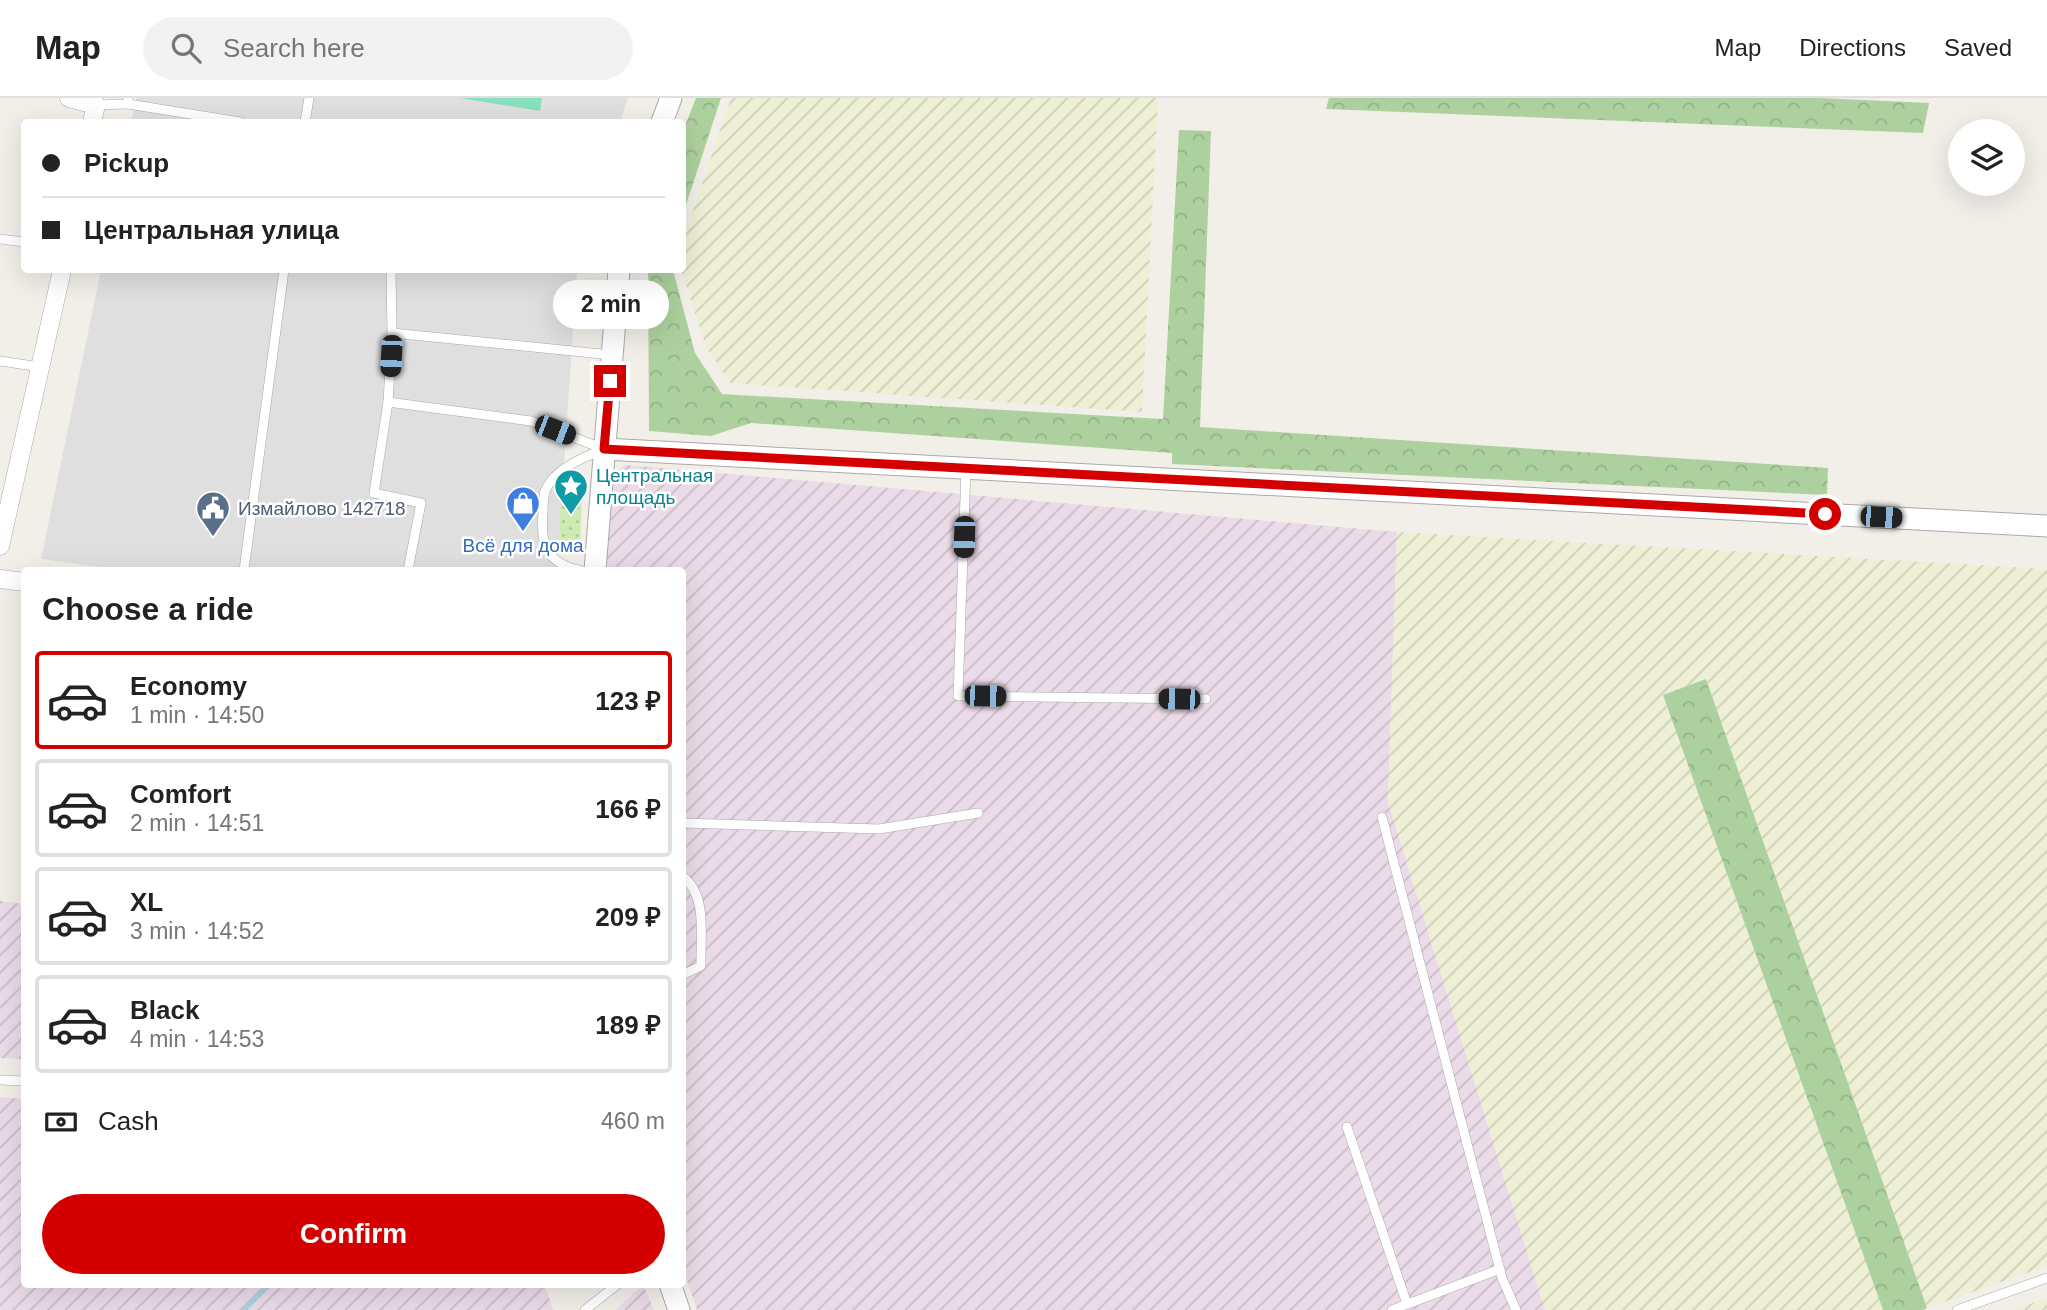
<!DOCTYPE html>
<meta charset="utf-8">
<style>
body{margin:0;font-family:Helvetica,sans-serif;background:#f2f2f2;color:#222;height:100vh;display:flex;flex-direction:column;font-size:26px;white-space:nowrap}
*{box-sizing:border-box;margin:0}
p{font-size:23px;color:#767676}
.icon{flex:none;width:38px;height:38px;fill:none;stroke:currentColor;stroke-width:2;stroke-linecap:round;stroke-linejoin:round}
.map{position:relative;flex:1;overflow:hidden}
.drawer{position:absolute;left:21px;top:469px;width:665px;height:721px;display:flex;flex-direction:column;background:#fff;border-radius:7px;box-shadow:0 7px 28px #0002}
.drawer>*{flex:none}
.banner{position:absolute;left:21px;top:21px;width:665px;height:154px;border-radius:7px;box-shadow:0 7px 28px #0002;display:grid;align-content:center;height:154px;padding:0 21px;background:#fff}
.controls{position:absolute;left:1948px;top:21px;display:grid;gap:14px}
.controls a{display:grid;place-items:center;width:77px;height:77px;border-radius:50%;background:#fff;box-shadow:0 7px 28px #0002;font-size:35px}
.end{position:absolute;width:32px;height:32px;margin:-16px;border:9px solid #d40000;background:#fff;box-shadow:0 0 0 4px #fff}
.from{border-radius:50%}
.bubble{position:absolute;height:49px;border-radius:24px;background:#fff;box-shadow:0 7px 28px #0002;font-size:23px;font-weight:700;line-height:49px;text-align:center}
.car{position:absolute;width:21px;height:42px;margin:-21px -10px;border-radius:9px;box-shadow:0 0 5px 2px #0007;background:linear-gradient(#222 24%,#8ab4d8 0 40%,#222 0 76%,#8ab4d8 0 86%,#222 0)}
.banner b{display:flex;align-items:center;gap:24px;height:66px;font-size:26px}
.banner b+b{border-top:2px solid #e0e0e0}
.banner i{width:18px;height:18px;background:#222}
ul{padding:0;list-style:none}
li{display:flex;align-items:center;gap:21px;height:98px;margin:0 14px 10px;padding:0 7px;border:4px solid #e0e0e0;border-radius:7px}
li div{flex:1}
li b{display:block;font-size:26px}
li em{font-style:normal;font-weight:700}
li.current{border-color:#d40000}
li>.icon{width:63px;height:63px;stroke-width:1.5}
h2{padding:0 21px;font-size:32px;line-height:84px}
.pay{display:flex;align-items:center;gap:18px;height:77px;padding:0 21px;font-size:26px}
.pay p{margin-inline-start:auto}
.action{display:flex;gap:14px;margin-top:auto;padding:14px 21px}
.action a{flex:1;height:80px;border-radius:42px;background:#d40000;color:#fff;font-size:28px;font-weight:700;line-height:80px;text-align:center}
header{display:flex;align-items:center;gap:42px;box-sizing:border-box;height:98px;padding:0 35px;background:#fff;border-bottom:2px solid #e0e0e0}
header strong{font-size:33px}
nav{display:flex;gap:38px;margin-inline-start:auto;font-size:24px}
.search{width:490px;height:63px;background:#f2f2f2;display:flex;align-items:center;gap:18px;box-sizing:border-box;padding:0 24px;border-radius:38px;color:#767676;font-size:26px}
.map>svg:first-child{display:block}
.residential{fill:#e0dfdf}
.industrial{fill:url(#industrial-furrows)}
.farmland{fill:url(#farmland-furrows)}
.grass{fill:url(#grass-dots)}
.forest{fill:url(#forest-crowns)}
.pitch{fill:#88e0be}
.lines{fill:none;stroke-linecap:round;stroke-linejoin:round}
.stream{stroke:#aad3df;stroke-width:5}
.service-casing{stroke:#a9a9a9;stroke-width:10}
.minor-casing{stroke:#a9a9a9;stroke-width:19}
.tertiary-casing{stroke:#a9a9a9;stroke-width:23}
.service{stroke:#fff;stroke-width:9}
.minor{stroke:#fff;stroke-width:18}
.tertiary{stroke:#fff;stroke-width:21}
.route{stroke:#d40000;stroke-width:9}
.labels{text-anchor:middle;stroke-width:5;stroke-linejoin:round;paint-order:stroke}
.culture-label{font-size:19px;fill:#0d838f;stroke:#fff;text-anchor:start}
.service-label{font-size:19px;fill:#4e5e75;stroke:#fff;text-anchor:start}
.shop-label{font-size:19px;fill:#366cbe;stroke:#fff}
</style>
<header>
<strong>Map</strong>
<div class="search"><svg class="icon" aria-label="search" viewBox="0 0 24 24"><circle cx="10" cy="10" r="6"/><path d="M15 15l6 6"/></svg>Search here</div>
<nav><a>Map</a><a>Directions</a><a>Saved</a></nav>
</header>
<div class="map">
<svg width="2047" height="1212" viewBox="0 0 2047 1212">
<defs>
<pattern id="industrial-furrows" width="10" height="10" patternUnits="userSpaceOnUse" patternTransform="scale(1.75)"><rect width="10" height="10" fill="#ebdbe8"/><path d="M-1 1l2-2M0 10L10 0M9 11l2-2" fill="none" stroke="#c9bcc7"/></pattern>
<pattern id="farmland-furrows" width="10" height="10" patternUnits="userSpaceOnUse" patternTransform="scale(1.75)"><rect width="10" height="10" fill="#eef0d5"/><path d="M-1 1l2-2M0 10L10 0M9 11l2-2" fill="none" stroke="#ccceb7"/></pattern>
<pattern id="grass-dots" width="8" height="8" patternUnits="userSpaceOnUse" patternTransform="scale(1.75)"><rect width="8" height="8" fill="#cdebb0"/><path d="M2 2h.1M6 6h.1" fill="none" stroke="#b0c997" stroke-width="1.8" stroke-linecap="round"/></pattern>
<pattern id="forest-crowns" width="20" height="18" patternUnits="userSpaceOnUse" patternTransform="scale(1.75)"><rect width="20" height="18" fill="#add19e"/><path d="M2 6a3 3 0 1 1 6 0M12 15a3 3 0 1 1 6 0" fill="none" stroke="#95b388"/></pattern>
</defs>
<rect width="100%" height="100%" fill="#f2efe9"/>
<g class="residential">
<path d="M136 0H628L620 24H131Z"/>
<path d="M101 172H577L557 472H123L41 461Z"/>
</g>
<g class="industrial">
<path d="M626 367 1397 434 1388 704 1545 1212H697L682 1168V472H606L613 382 616 373Z"/>
<path d="M0 803 24 806V961L0 960Z"/>
<path d="M0 999 24 1001V1186H544L553 1212H0Z"/>
<path d="M643 1186 654 1212H615L643 1187Z"/>
</g>
<g class="farmland">
<path d="M731 0H1158L1142 314 730 285 706 249 681 172 683 142Z"/>
<path d="M1397 434 2047 471V1168L1927 1210 1706 581 1663 597 1883 1212H1545L1388 704Z"/>
<path d="M2047 1200V1212H2013Z"/>
</g>
<path class="grass" d="M578 394 582 398 580 451 577 454 564 452 559 442 561 402Z"/>
<g class="forest">
<path d="M696 0H721L683 116V33Z"/>
<path d="M1329 0H1820L1929 5 1923 35 1326 11Z"/>
<path d="M1179 32 1211 33 1200 329 1828 370 1827 397 1172 366V355L751 325 711 338 649 333 648 172H673L695 255 722 296 1163 321Z"/>
<path d="M1706 581 1927 1210 1923 1212H1883L1663 597Z"/>
</g>
<path class="pitch" d="M460 0H542L540 13Z"/>
<g class="lines">
<path class="stream" d="M244 1212 270 1186"/>
<g class="service-casing">
<g id="service">
<path d="M128 6 240 24"/>
<path d="M96 7 128 6V2"/>
<path d="M305 24 309 0"/>
<path d="M0 141 24 144"/>
<path d="M391 172 392 235 388 304 531 323 604 351"/>
<path d="M392 235 612 257"/>
<path d="M0 263 40 269"/>
<path d="M388 304 374 395 421 405 408 472"/>
<path d="M966 371 958 598 1206 601"/>
<path d="M244 472 284 172"/>
<path d="M579 472C547 465 540 447 543 415 543 409 543 399 545 393 554 371 582 360 602 352"/>
<path d="M1382 719 1502 1180 1516 1212"/>
<path d="M682 725 879 731 978 715"/>
<path d="M682 778C708 796 700 840 701 868L682 877"/>
<path d="M0 982 24 983"/>
<path d="M1347 1029 1407 1206"/>
<path d="M585 1212 618 1186"/>
<path d="M1392 1212 1500 1171"/>
<path d="M1957 1212 2047 1180"/>
</g>
</g>
<g class="minor-casing">
<g id="minor">
<path d="M69 0 96 7 92 24"/>
<path d="M0 448 62 172"/>
<path d="M0 481 24 484"/>
</g>
</g>
<g class="tertiary-casing">
<g id="tertiary">
<path d="M662 24 671 0"/>
<path d="M604 351 2047 428"/>
<path d="M595 472 619 172"/>
<path d="M670 1186 679 1212"/>
</g>
</g>
<use href="#service" class="service"/>
<use href="#minor" class="minor"/>
<use href="#tertiary" class="tertiary"/>
</g>
<g class="lines">
<path class="route" d="M610 283 604 351 1825 416"/>
</g>
<defs>
<g id="sight-pin" transform="scale(1.75)"><path d="M0 17L-7.5 6A9.5 9.5 0 1 1 7.5 6Z" fill="#0f9aa8" stroke="#fff"/><path d="M0-6L1.8-2.2L6-1.7L2.9 1.2L3.7 5.4L0 3.3L-3.7 5.4L-2.9 1.2L-6-1.7L-1.8-2.2Z" fill="#fff"/></g>
<g id="shop-pin" transform="scale(1.75)"><path d="M0 17L-7.5 6A9.5 9.5 0 1 1 7.5 6Z" fill="#3f7fe0" stroke="#fff"/><path d="M-5-2.5h2.3a2.7 3.5 0 0 1 5.4 0H5L5.5 6h-11ZM-1.5-2.5h3a1.5 2.3 0 0 0-3 0Z" fill="#fff"/></g>
<g id="civic-pin" transform="scale(1.75)"><path d="M0 17L-7.5 6A9.5 9.5 0 1 1 7.5 6Z" fill="#5c6f8a" stroke="#fff"/><path d="M-.6-6.5H3V-4.5H.6V-3L4-1V1h2V6H-6V1h2V-1L-.6-3ZM-1.2 2.5V6h2.4V2.5Z" fill="#fff"/></g>
</defs>
<g fill-rule="evenodd">
<use href="#sight-pin" x="571" y="388"/>
<use href="#shop-pin" x="523" y="405"/>
<use href="#civic-pin" x="213" y="410"/>
</g>
<g class="labels">
<g class="culture-label">
<text x="596" y="384">Центральная<tspan x="596" dy="22">площадь</tspan></text>
</g>
<g class="service-label">
<text x="238" y="417">Измайлово 142718</text>
</g>
<g class="shop-label">
<text x="523" y="454">Всё для дома</text>
</g>
</g>
</svg>
<div class="controls">
<a><svg class="icon" aria-label="layers" viewBox="0 0 24 24"><path d="M12 4l9 5-9 5-9-5zM3 14l9 5 9-5"/></svg></a>
</div>
<i class="end from" style="left:1825px;top:416px"></i>
<i class="end" style="left:610px;top:283px"></i>
<div class="bubble" style="left:553px;top:182px;width:116px">2 min</div>
<i class="car" style="left:391px;top:258px;rotate:183deg"></i>
<i class="car" style="left:555px;top:332px;rotate:111deg"></i>
<i class="car" style="left:1881px;top:419px;rotate:93deg"></i>
<i class="car" style="left:964px;top:439px;rotate:182deg"></i>
<i class="car" style="left:985px;top:598px;rotate:91deg"></i>
<i class="car" style="left:1179px;top:601px;rotate:271deg"></i>
<div class="banner">
<b><i class="from"></i>Pickup</b>
<b><i></i>Центральная улица</b>
</div>
<section class="drawer">
<h2>Choose a ride</h2>
<ul>
<li class="current"><svg class="icon" aria-label="car" viewBox="0 0 24 24"><path d="M5 17H2v-5l4-1 3-4h7l3 4 3 1v5h-3M9 17h6M6 11h13"/><circle cx="7" cy="17" r="2"/><circle cx="17" cy="17" r="2"/></svg><div><b>Economy</b><p>1 min · 14:50</p></div><em>123 ₽</em></li>
<li><svg class="icon" aria-label="car" viewBox="0 0 24 24"><path d="M5 17H2v-5l4-1 3-4h7l3 4 3 1v5h-3M9 17h6M6 11h13"/><circle cx="7" cy="17" r="2"/><circle cx="17" cy="17" r="2"/></svg><div><b>Comfort</b><p>2 min · 14:51</p></div><em>166 ₽</em></li>
<li><svg class="icon" aria-label="car" viewBox="0 0 24 24"><path d="M5 17H2v-5l4-1 3-4h7l3 4 3 1v5h-3M9 17h6M6 11h13"/><circle cx="7" cy="17" r="2"/><circle cx="17" cy="17" r="2"/></svg><div><b>XL</b><p>3 min · 14:52</p></div><em>209 ₽</em></li>
<li><svg class="icon" aria-label="car" viewBox="0 0 24 24"><path d="M5 17H2v-5l4-1 3-4h7l3 4 3 1v5h-3M9 17h6M6 11h13"/><circle cx="7" cy="17" r="2"/><circle cx="17" cy="17" r="2"/></svg><div><b>Black</b><p>4 min · 14:53</p></div><em>189 ₽</em></li>
</ul>
<div class="pay"><svg class="icon" aria-label="cash" viewBox="0 0 24 24"><path d="M3 7h18v10H3z"/><circle cx="12" cy="12" r="2"/></svg>Cash<p>460 m</p></div>
<div class="action"><a>Confirm</a></div>
</section>
</div>
